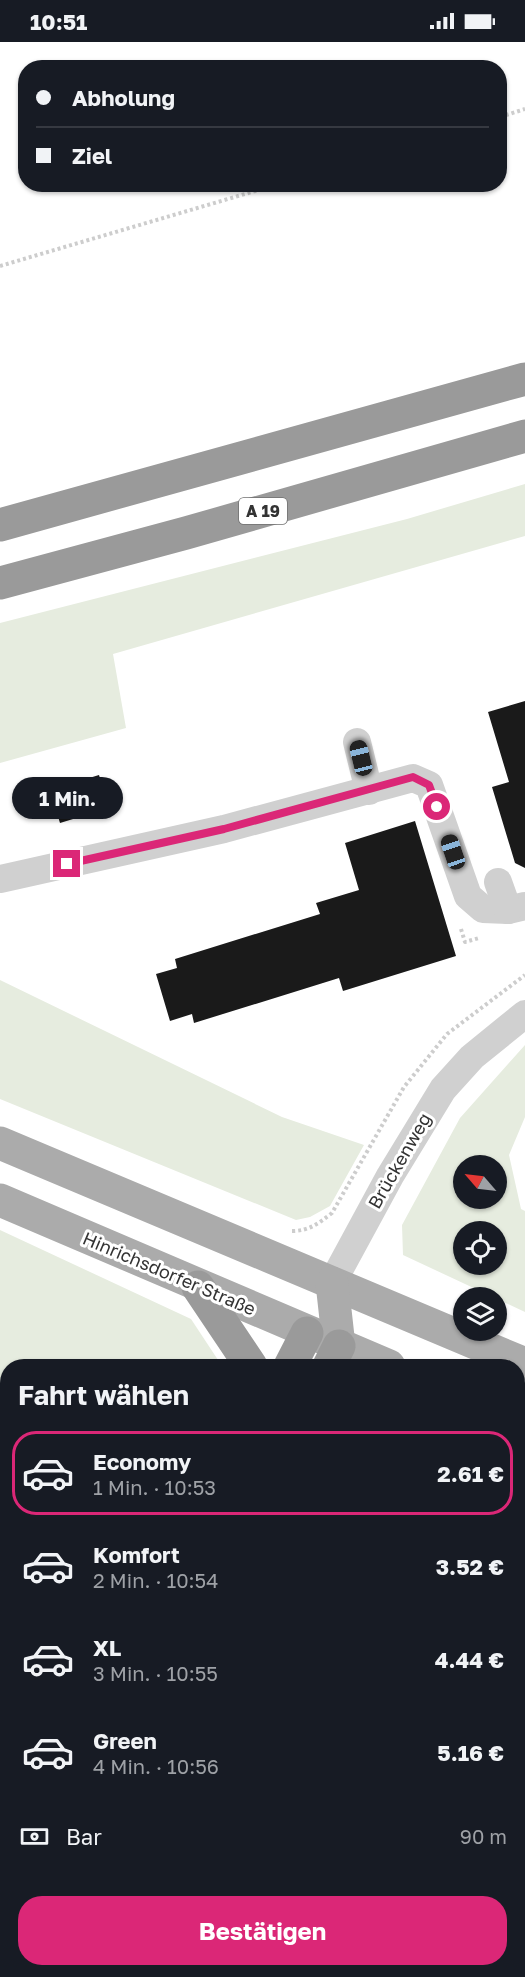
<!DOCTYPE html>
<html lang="de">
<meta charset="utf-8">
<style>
body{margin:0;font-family:"Golos Text",sans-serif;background:#242831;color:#f1f3f6;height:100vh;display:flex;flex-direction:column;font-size:22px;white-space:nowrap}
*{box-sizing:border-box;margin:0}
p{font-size:20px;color:#9ea1a6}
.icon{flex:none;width:33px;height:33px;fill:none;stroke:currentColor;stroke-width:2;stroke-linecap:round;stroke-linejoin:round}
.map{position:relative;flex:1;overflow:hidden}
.details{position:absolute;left:0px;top:1317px;width:525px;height:618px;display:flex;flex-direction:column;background:#171b24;border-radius:24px 24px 0 0;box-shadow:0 2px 4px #0004}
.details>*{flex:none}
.hud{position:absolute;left:18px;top:18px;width:489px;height:132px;border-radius:24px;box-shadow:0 2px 4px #0004;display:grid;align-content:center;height:132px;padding:0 18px;background:#171b24}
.needle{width:39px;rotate:298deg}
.buttons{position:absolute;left:453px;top:1113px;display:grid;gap:12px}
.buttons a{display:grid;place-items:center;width:54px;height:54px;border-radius:50%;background:#171b24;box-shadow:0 2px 4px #0004;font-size:30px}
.end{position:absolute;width:27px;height:27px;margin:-14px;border:8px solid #db2777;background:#fff;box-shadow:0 0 0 3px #fff}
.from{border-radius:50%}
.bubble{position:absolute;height:42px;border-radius:21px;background:#171b24;box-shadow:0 2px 4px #0004;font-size:20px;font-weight:700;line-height:42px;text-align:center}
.car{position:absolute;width:18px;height:36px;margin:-18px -9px;border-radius:8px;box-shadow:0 0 4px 2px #0007;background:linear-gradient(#222 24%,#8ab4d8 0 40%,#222 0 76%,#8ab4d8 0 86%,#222 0)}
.hud b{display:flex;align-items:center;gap:21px;height:57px;font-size:22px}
.hud b+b{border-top:2px solid #363941}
.hud i{width:15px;height:15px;background:#f1f3f6}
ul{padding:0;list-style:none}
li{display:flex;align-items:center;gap:18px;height:84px;margin:0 12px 9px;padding:0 6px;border:3px solid transparent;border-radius:24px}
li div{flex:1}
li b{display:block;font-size:22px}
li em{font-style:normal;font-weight:700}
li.on{border-color:#db2777}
li>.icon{width:54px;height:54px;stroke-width:1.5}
h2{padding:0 18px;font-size:27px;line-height:72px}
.pay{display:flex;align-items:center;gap:15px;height:66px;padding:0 18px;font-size:22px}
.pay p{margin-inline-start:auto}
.action{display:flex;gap:12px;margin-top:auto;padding:12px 18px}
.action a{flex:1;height:69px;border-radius:24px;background:#db2777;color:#fff;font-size:24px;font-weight:700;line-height:69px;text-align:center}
.status{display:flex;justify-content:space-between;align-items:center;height:42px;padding:0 30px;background:#171b24;direction:ltr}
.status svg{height:16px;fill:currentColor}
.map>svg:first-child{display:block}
.green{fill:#e6ecdf;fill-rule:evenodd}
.building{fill:#1a1a1a}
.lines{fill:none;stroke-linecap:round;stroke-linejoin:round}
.path{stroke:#cdcdcd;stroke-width:4;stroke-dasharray:3 3;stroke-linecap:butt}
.minor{stroke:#d0d0d0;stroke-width:28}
.major{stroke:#ababab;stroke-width:33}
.highway{stroke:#9a9a9a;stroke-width:33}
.rail-casing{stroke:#888;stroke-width:7}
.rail{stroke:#fff;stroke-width:4.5;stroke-dasharray:14;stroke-linecap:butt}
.route{stroke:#db2777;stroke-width:8}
.labels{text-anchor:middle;stroke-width:6;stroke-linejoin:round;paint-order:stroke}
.shield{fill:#fff;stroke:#707070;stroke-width:1.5}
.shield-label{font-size:16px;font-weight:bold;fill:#333}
.street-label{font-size:18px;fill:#333;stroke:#fff}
</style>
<div class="status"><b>10:51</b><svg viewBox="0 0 49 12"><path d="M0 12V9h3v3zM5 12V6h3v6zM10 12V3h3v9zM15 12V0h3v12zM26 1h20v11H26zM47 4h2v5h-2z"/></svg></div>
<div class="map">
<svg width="525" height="1935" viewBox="0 0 525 1935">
<rect width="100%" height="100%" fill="#fff"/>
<g class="green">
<path d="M525 442V494L113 612 126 686 0 721V581L407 477Z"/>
<path d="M0 938 282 1075 364 1103 330 1164 310 1175 296 1178 0 1057Z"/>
<path d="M525 1003V1075L509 1113 521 1167 525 1169V1270L403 1213 402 1183 460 1076ZM464 1124H496V1156H464ZM464 1190H496V1222H464Z"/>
<path d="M0 1188 191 1277 222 1324H8V1607L0 1609Z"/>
<path d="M518 1397 525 1399V1708L518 1710Z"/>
<path d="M7 1653 8 1809 0 1810V1654Z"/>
<path d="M525 1889V1927L509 1935H451L463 1928H518V1893Z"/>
</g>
<g class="building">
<path d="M525 659V826L515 821 492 745 509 740 488 670Z"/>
<path d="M99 733 109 766 60 781 50 748Z"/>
<path d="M415 779 456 914 343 949 339 936 194 981 192 972 170 979 156 932 177 926 175 917 320 872 316 861 359 848 345 801Z"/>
</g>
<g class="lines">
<g class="path">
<path d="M500 75 525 67"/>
<path d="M0 224 279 142"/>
<path d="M461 887 465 900 479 896"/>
<path d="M292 1189C309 1189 319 1181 332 1171L404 1045 447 992 525 933"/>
</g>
<g class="minor">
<path d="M357 700 369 749"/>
<path d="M0 837 224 787 413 736 429 743 468 854 483 867 508 868 525 864"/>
<path d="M498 840 508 868"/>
<path d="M332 1241 390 1134 443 1047 472 1015 525 972"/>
</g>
<g class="major">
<path d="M0 1101 525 1322"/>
<path d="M0 1158 389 1324"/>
<path d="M332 1241 339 1304"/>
<path d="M518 1375 525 1377"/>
</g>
<g class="highway">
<path d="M0 483 525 337"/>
<path d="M0 541 186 491 525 394"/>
<path d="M198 1245 251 1324"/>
<path d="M290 1324 307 1291"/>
<path d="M329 1324 339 1304"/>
<path d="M0 1627 8 1625"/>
</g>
<g class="rail-casing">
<g id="rail">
<path d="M518 1775 525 1772"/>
<path d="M24 1935 48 1928"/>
</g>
</g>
<use href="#rail" class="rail"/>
</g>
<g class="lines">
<path class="route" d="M67 822 224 787 413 735 429 743 437 765"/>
</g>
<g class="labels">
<rect class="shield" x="239" y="456" width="48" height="26" rx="4.5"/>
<g class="shield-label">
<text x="263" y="475">A 19</text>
</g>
<g class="street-label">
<text transform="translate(400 1119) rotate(-60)" y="6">Brückenweg</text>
<text transform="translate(169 1232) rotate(23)" y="6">Hinrichsdorfer Straße</text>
</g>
</g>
</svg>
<div class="buttons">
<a><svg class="needle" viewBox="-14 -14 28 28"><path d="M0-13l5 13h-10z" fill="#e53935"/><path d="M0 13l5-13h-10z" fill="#9ea1a6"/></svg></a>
<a><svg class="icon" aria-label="locate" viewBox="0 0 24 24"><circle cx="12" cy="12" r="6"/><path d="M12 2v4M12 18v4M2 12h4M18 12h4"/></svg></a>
<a><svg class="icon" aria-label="layers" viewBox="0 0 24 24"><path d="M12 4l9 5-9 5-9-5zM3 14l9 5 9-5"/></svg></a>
</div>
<i class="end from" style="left:437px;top:765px"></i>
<i class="end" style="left:67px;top:822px"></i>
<div class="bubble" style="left:12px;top:735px;width:111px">1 Min.</div>
<i class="car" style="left:361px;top:716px;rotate:346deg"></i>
<i class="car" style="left:453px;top:810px;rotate:341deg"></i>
<div class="hud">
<b><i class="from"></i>Abholung</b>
<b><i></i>Ziel</b>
</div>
<section class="details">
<h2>Fahrt wählen</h2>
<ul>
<li class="on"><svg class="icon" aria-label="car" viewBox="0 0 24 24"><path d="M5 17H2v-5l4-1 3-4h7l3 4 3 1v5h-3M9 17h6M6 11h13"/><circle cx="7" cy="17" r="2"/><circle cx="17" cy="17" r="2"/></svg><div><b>Economy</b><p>1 Min. · 10:53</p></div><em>2.61 €</em></li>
<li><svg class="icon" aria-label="car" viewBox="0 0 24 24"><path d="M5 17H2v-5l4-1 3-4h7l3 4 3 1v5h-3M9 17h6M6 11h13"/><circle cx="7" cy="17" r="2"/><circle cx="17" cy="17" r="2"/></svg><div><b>Komfort</b><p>2 Min. · 10:54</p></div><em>3.52 €</em></li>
<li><svg class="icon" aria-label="car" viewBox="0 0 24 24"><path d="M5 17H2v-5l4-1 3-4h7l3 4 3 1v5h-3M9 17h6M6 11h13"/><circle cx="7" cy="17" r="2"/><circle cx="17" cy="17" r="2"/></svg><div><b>XL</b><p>3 Min. · 10:55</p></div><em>4.44 €</em></li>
<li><svg class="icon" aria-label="car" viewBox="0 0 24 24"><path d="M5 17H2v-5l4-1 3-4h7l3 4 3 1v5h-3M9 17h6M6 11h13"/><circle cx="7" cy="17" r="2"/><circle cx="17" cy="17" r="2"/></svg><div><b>Green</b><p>4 Min. · 10:56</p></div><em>5.16 €</em></li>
</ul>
<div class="pay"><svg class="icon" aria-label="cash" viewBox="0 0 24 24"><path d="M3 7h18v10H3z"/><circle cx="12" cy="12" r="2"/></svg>Bar<p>90 m</p></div>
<div class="action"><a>Bestätigen</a></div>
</section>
</div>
